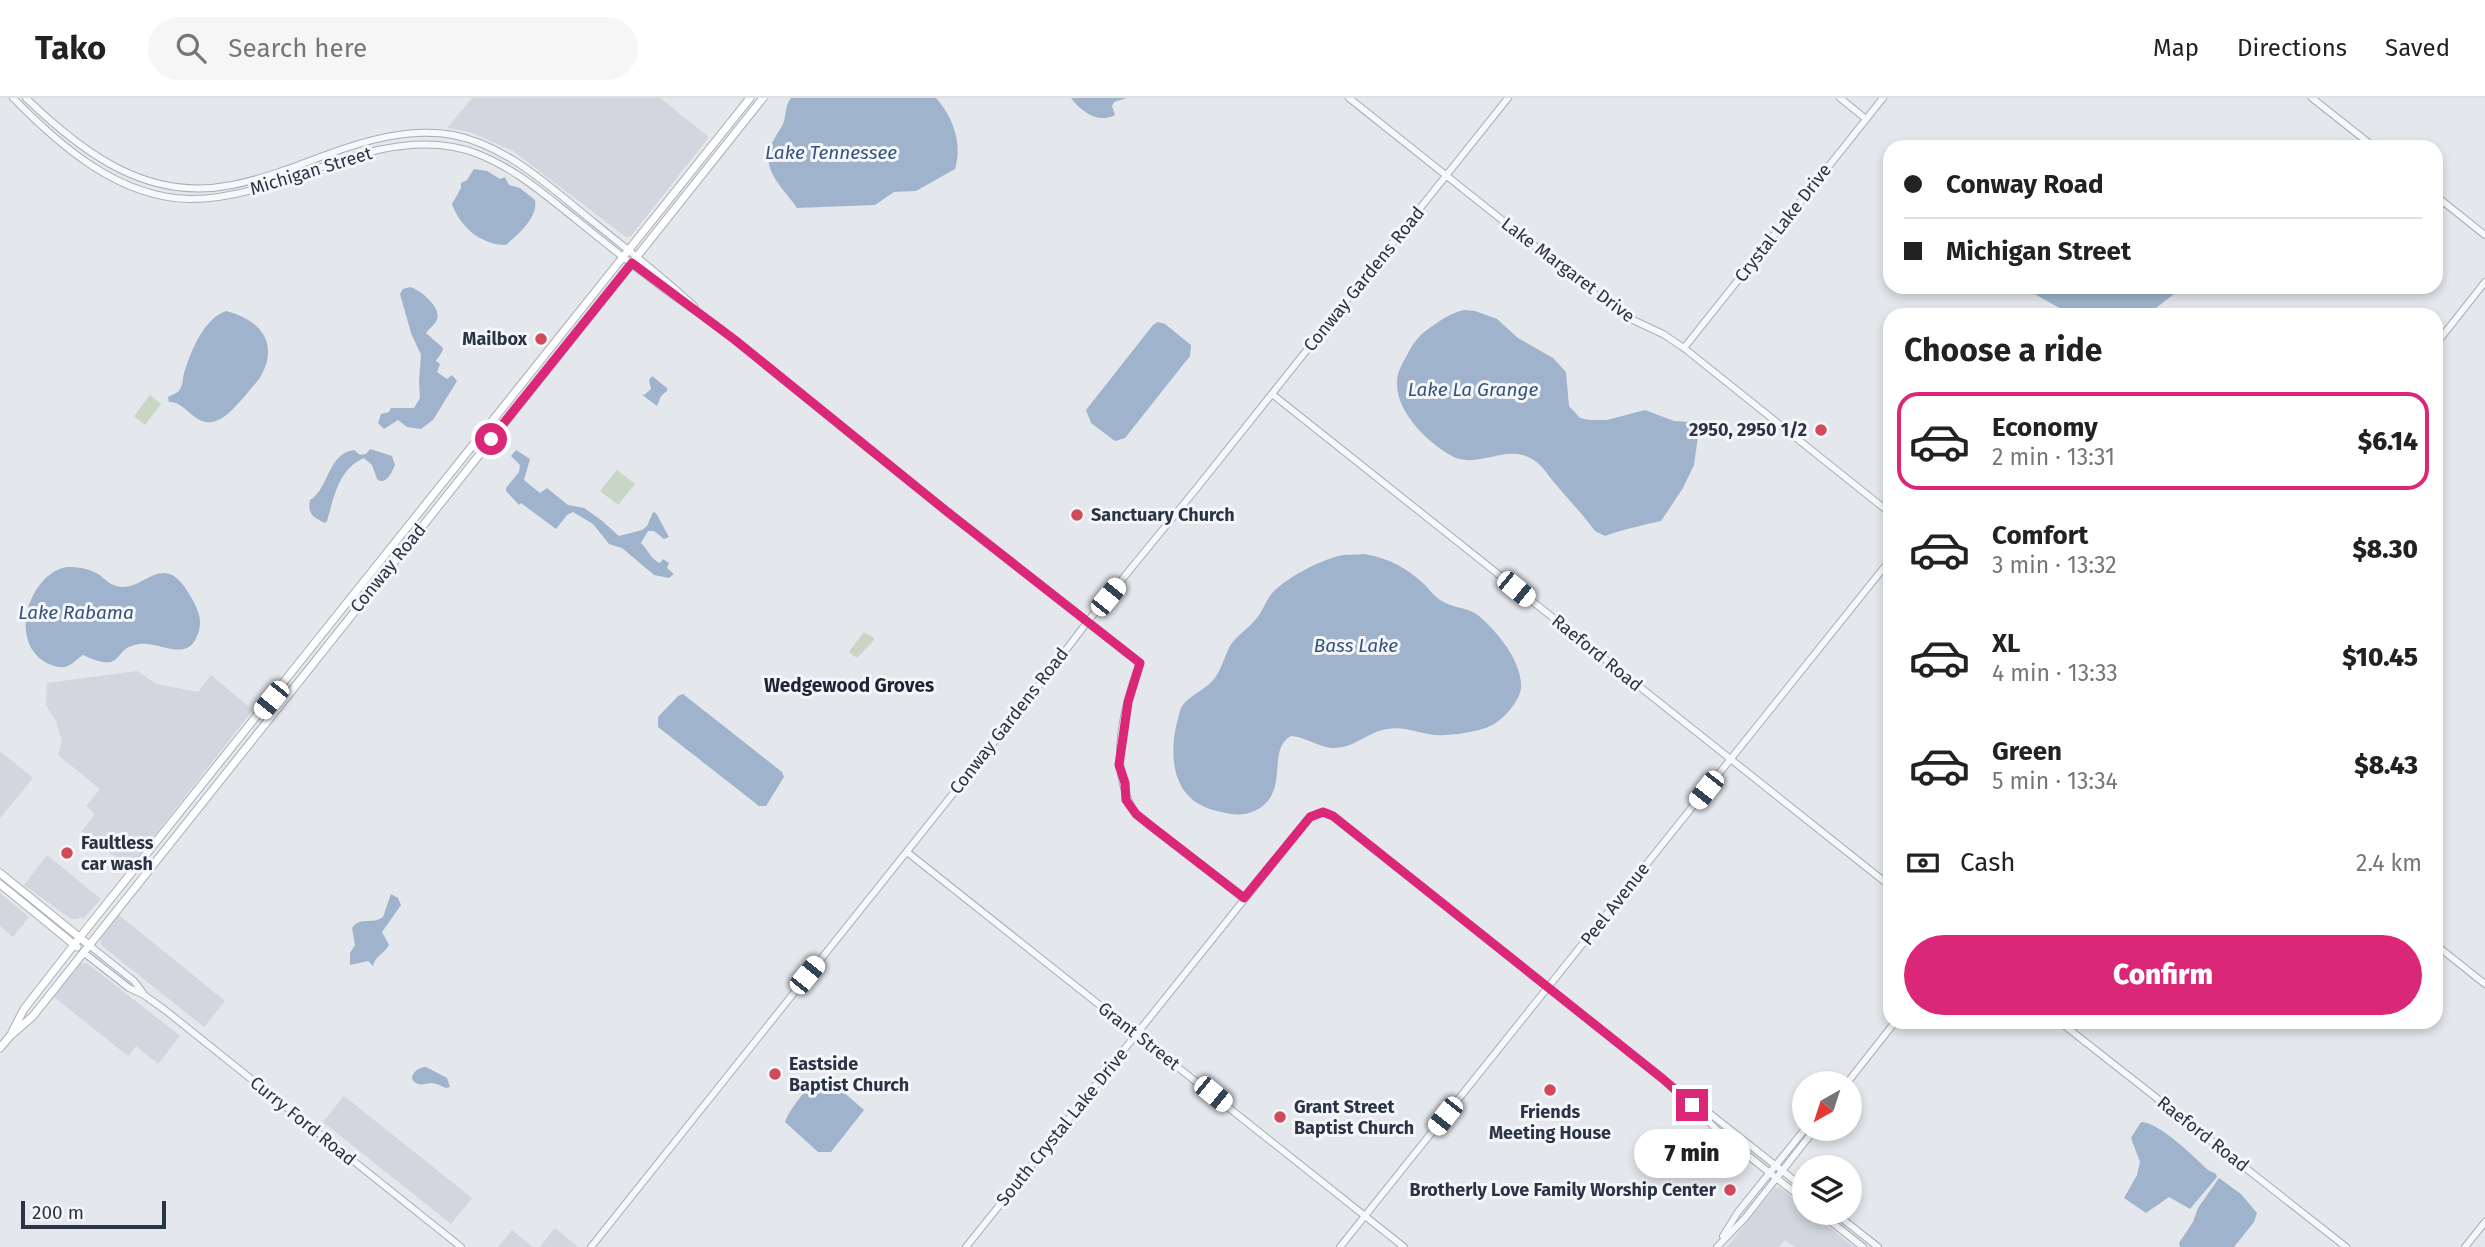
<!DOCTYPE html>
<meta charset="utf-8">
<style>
body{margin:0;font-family:"Fira Sans",sans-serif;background:#f6f6f6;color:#222;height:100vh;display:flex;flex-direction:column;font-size:26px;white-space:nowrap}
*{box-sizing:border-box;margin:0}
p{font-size:23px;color:#767676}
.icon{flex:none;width:38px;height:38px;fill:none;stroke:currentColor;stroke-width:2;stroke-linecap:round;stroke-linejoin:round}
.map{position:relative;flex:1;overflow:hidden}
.drawer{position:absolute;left:1883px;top:210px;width:560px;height:721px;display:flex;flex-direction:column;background:#fff;border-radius:21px;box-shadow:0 4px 10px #0003}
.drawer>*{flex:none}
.banner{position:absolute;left:1883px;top:42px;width:560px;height:154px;border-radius:21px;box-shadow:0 4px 10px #0003;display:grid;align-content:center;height:154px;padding:0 21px;background:#fff}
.needle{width:46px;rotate:219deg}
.buttons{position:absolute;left:1792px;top:973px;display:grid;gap:14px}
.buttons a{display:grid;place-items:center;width:70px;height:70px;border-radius:50%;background:#fff;box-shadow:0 4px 10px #0003;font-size:35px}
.scale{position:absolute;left:21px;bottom:18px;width:145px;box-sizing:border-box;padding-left:7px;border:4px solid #2b3445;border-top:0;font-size:19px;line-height:24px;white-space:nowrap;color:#2b3445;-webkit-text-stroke:5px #f4f6f9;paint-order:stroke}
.end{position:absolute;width:32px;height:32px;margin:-16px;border:9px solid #db2777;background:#fff;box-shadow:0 0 0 4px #fff}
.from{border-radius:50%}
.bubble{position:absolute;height:49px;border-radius:24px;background:#fff;box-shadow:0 4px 10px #0003;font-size:23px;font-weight:800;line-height:49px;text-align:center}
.car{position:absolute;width:21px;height:42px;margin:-21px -10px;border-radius:9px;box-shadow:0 0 5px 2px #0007;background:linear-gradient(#fff 24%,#345 0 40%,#fff 0 76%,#345 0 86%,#fff 0)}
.banner b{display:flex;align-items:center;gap:24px;height:66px;font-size:26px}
.banner b+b{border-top:2px solid #e0e0e0}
.banner i{width:18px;height:18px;background:#222}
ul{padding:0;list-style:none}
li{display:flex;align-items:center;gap:21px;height:98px;margin:0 14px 10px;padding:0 7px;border:4px solid transparent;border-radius:21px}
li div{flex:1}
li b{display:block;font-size:26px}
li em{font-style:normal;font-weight:800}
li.on{border-color:#db2777}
li>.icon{width:63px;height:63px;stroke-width:1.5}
h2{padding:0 21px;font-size:32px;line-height:84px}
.pay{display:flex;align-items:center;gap:18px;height:77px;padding:0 21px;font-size:26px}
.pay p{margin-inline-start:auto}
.action{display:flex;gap:14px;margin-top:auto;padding:14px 21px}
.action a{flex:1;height:80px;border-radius:42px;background:#db2777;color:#fff;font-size:28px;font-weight:800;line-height:80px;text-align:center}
header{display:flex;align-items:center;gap:42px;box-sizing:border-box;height:98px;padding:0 35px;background:#fff;border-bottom:2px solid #e0e0e0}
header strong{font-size:33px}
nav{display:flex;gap:38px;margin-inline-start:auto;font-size:24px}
.search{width:490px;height:63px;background:#f6f6f6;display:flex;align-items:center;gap:18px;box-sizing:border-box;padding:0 24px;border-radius:38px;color:#767676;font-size:26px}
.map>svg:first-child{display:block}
.built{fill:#d2d6de}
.green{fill:#c9d6c5}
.water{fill:#9fb4cc}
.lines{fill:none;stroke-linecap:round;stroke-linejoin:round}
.tertiary-casing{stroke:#a9aeb7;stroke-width:8}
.secondary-casing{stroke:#a9aeb7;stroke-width:9}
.tertiary{stroke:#f7f8fa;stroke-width:6}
.secondary{stroke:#fff;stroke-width:7}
.route{stroke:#db2777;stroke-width:9}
.poi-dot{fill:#d1495b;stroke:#f4f6f9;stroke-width:2.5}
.labels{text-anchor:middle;stroke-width:6;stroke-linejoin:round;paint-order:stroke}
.street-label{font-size:18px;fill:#2b3445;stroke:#f4f6f9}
.poi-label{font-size:18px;font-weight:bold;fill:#2b3445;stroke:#f4f6f9;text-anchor:start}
.water-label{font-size:19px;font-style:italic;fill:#34527a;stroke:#f4f6f9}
.neighbourhood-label{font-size:19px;font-weight:bold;fill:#1d2536;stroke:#f4f6f9}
</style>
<header>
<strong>Tako</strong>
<div class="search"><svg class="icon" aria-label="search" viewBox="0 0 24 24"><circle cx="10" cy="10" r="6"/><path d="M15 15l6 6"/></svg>Search here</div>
<nav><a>Map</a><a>Directions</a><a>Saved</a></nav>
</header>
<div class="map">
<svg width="2485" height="1149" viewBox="0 0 2485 1149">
<rect width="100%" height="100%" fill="#e4e7ec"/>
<g class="built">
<path d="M472 0H660L709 39 631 138 626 139 513 53 470 34 447 30Z"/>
<path d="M137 573 156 586 198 594 211 577 253 612 129 770 82 733 95 716 86 708 100 691 58 657 62 643 56 623 46 607 47 585Z"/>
<path d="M0 653 33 680 0 720Z"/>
<path d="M47 757 101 801 83 821 80 819 78 821H71L24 787Z"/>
<path d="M0 795 29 819 13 839 0 828Z"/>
<path d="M119 817 225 903 204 929 101 847 100 841Z"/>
<path d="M87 865 180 938 158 966 136 948 128 958 54 899 80 866Z"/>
<path d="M344 998 472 1100 451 1126 323 1024Z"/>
<path d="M1779 1089 1804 1109V1115H1811L1854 1149H1795L1785 1142 1779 1149H1727L1775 1090Z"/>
<path d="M555 1130 578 1149H540Z"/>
<path d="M512 1132 533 1149H498Z"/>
</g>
<g class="green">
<path d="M150 297 161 306 145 327 134 318Z"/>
<path d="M617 372 635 386 618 407 600 393Z"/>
<path d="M864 534 874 540V542L857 560 850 555V552Z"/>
</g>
<g class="water">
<path d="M791 0H936C953 19 963 46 955 71L916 93 894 94 875 107 797 110C786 93 762 74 770 51 772 42 779 34 783 26 787 16 784 9 791 0Z"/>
<path d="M1071 0H1127L1114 4 1112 8 1115 17C1098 26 1082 14 1071 0Z"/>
<path d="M474 71 487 73 500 81 505 79 509 87 520 90 535 102C538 120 518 136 506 147 481 147 460 129 452 106L461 90V85L467 82Z"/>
<path d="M410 189C421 192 442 210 437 222 435 226 429 231 426 235L443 250 442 254 436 263 440 266 437 274 447 281 452 277 457 283 433 322 421 331 407 329 398 322 384 331 378 325 381 316 389 314 391 310H414L420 300 419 283 421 257 411 235 400 196 403 191Z"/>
<path d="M2022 189H2180L2179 192 2147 217H2072Z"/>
<path d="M1464 212 1475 213 1497 221 1518 240 1553 260 1566 274 1569 308 1580 320 1590 322H1607L1645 312 1674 323 1690 324 1699 331 1694 367 1683 390 1661 423C1643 427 1624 431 1605 438L1595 433C1583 417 1570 403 1557 388 1548 378 1544 368 1532 361 1506 345 1476 373 1450 357 1426 343 1398 315 1397 287 1396 276 1402 266 1407 257 1413 245 1420 236 1431 229 1441 222 1451 215 1464 212Z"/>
<path d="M226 213C258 221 279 243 262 276 258 284 250 291 245 298 237 306 228 319 216 323 194 330 188 304 169 304L168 299C171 297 175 296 178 294 184 288 182 279 185 272 192 251 204 221 226 213Z"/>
<path d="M1158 224 1165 226 1191 247 1190 258 1125 340 1115 343 1091 325 1086 312 1153 227Z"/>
<path d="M652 278 667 290V293L661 298 657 308 641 296 644 297 651 291 649 282Z"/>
<path d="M370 351 392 358 395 367C392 374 388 384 380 383L377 381 372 367 364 360C338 371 334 400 327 423L325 425C314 420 307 416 310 402 329 391 327 356 354 352L360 357 366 356Z"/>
<path d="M516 352 530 361 524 382 540 395 547 390 568 407 584 410 601 422 619 438 642 432 647 428 653 414 656 415 669 439 664 441 654 433H648L641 445C648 451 650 461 660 465L663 461 669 465 667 470 674 476 669 480 654 477 622 450 609 446 593 426 573 414 567 417 556 431 521 405 519 407 506 393V390L519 374 520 367 511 358Z"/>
<path d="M1364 456C1389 460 1407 470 1425 487 1430 492 1434 498 1440 502 1451 510 1468 509 1479 518 1497 533 1523 565 1521 590 1520 603 1503 622 1492 627 1482 633 1456 637 1445 637 1425 639 1407 627 1387 631 1367 634 1354 651 1332 650 1318 649 1306 639 1291 638 1265 652 1292 696 1254 713 1242 719 1230 716 1217 713 1168 702 1168 652 1180 613 1184 599 1205 593 1214 581 1222 571 1224 559 1230 548 1237 537 1248 531 1256 521 1263 513 1266 502 1273 494 1288 479 1317 464 1338 458 1346 456 1356 457 1364 456Z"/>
<path d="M67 469C78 469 88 470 98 476 104 480 109 486 116 488 141 496 160 455 184 488 190 497 196 506 199 517 201 524 200 532 197 538 187 565 159 543 139 546 110 550 127 577 83 557 77 561 72 567 65 569 59 570 54 568 49 566 6 546 29 475 67 469Z"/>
<path d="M683 596 782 674 784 679 766 708H759L658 629V619L678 598Z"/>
<path d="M391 796 398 800 401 807 382 834 389 847C385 855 375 858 373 868L368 863 350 867V855L355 847 352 830C360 818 372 827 383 819Z"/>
<path d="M426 969 447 980 450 989 446 990C441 988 436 985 431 985 422 986 418 989 412 981 412 974 419 969 426 969Z"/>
<path d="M822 979H826L864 1012 831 1054H818L785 1024C788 1013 811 983 822 979Z"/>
<path d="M2141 1024C2159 1024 2194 1059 2208 1072L2216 1076 2217 1079 2190 1111 2169 1099 2146 1115 2124 1100 2137 1077 2140 1064 2131 1040Z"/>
<path d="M2219 1080 2241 1096 2257 1115 2254 1124 2234 1149H2180L2179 1145 2193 1124 2198 1110Z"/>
</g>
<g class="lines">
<g class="tertiary-casing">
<g id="tertiary">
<path d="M13 0C60 48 119 100 190 101 236 101 285 83 327 67 374 50 429 37 478 56 513 70 539 92 568 115 599 140 631 166 663 190 679 202 696 213 713 225 763 263 811 304 860 344 952 418 1047 491 1140 565 1123 610 1107 673 1136 716L1245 800"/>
<path d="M26 0C84 56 148 104 232 87 263 81 294 69 323 58 363 43 409 29 453 37 509 48 553 92 596 126 629 153 663 179 694 208"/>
<path d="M1349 0 1620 216 1663 236 1684 250 1890 415"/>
<path d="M1840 0 1866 21"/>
<path d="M2312 0 2374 49"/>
<path d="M2436 98 2485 137"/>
<path d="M2436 246 2485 184"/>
<path d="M1684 250 1883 0"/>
<path d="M1272 296 1890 788"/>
<path d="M907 754 1404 1149"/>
<path d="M89 847 134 883 143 895"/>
<path d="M2436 847 2485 886"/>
<path d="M83 854 129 890 144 897 165 912 461 1149"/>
<path d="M2060 924 2346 1149"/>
<path d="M1847 985 1895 924"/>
<path d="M1688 1003 1722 1037 1804 1102"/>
<path d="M1820 1115 1863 1149"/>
<path d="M1835 1115 1878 1149"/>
<path d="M1723 1138 1738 1114 1805 1031"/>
<path d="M591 1149 1031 598 1088 523 1196 391 1508 0"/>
<path d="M966 1149 1307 723C1317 713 1326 712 1337 721L1677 992 1699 1007 1804 1090"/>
<path d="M1340 1149 1890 462"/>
<path d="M1717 1149 1745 1120 1815 1031"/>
<path d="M2465 1149 2485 1124"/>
</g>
</g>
<g class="secondary-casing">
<g id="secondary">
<path d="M0 775 89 847"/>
<path d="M0 786 77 849"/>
<path d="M12 934 24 911 84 834 750 0"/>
<path d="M0 950 10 938 33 918 763 0"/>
</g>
</g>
<use href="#tertiary" class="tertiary"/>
<use href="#secondary" class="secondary"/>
</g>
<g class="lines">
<path class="route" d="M491 341 632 165 735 242 945 412 1140 565 1128 604 1119 667 1125 685 1126 702 1136 716 1151 728 1244 800 1310 719 1323 714 1333 718 1663 981 1692 1007"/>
</g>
<g class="poi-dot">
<circle cx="541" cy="241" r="7"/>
<circle cx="1821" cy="332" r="7"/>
<circle cx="1077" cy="417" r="7"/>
<circle cx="67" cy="755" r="7"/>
<circle cx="775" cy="976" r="7"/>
<circle cx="1550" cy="992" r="7"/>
<circle cx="1280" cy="1019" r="7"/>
<circle cx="1730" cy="1092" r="7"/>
</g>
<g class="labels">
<g class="street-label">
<text transform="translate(311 73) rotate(-17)" y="6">Michigan Street</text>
<text transform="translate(1783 125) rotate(-52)" y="6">Crystal Lake Drive</text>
<text transform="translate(1568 172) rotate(37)" y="6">Lake Margaret Drive</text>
<text transform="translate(1364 181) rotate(-51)" y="6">Conway Gardens Road</text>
<text transform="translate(388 470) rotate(-51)" y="6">Conway Road</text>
<text transform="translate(1597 555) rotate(39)" y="6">Raeford Road</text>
<text transform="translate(1009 623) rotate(-52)" y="6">Conway Gardens Road</text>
<text transform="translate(1615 806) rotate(-52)" y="6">Peel Avenue</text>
<text transform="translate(1139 938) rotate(38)" y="6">Grant Street</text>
<text transform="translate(303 1023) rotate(39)" y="6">Curry Ford Road</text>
<text transform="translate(1062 1029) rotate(-51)" y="6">South Crystal Lake Drive</text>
<text transform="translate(2203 1036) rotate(38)" y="6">Raeford Road</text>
</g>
<g class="poi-label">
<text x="527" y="247" text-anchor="end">Mailbox</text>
<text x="1807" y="338" text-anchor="end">2950, 2950 1/2</text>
<text x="1091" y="423">Sanctuary Church</text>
<text x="81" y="751">Faultless<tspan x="81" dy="21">car wash</tspan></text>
<text x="789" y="972">Eastside<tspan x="789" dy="21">Baptist Church</tspan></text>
<text x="1294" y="1015">Grant Street<tspan x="1294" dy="21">Baptist Church</tspan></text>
<text x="1550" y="1020" text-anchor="middle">Friends<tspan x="1550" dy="21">Meeting House</tspan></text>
<text x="1716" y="1098" text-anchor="end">Brotherly Love Family Worship Center</text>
</g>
<g class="water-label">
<text x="831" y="61">Lake Tennessee</text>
<text x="1473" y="298">Lake La Grange</text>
<text x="76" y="521">Lake Rabama</text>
<text x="1356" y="554">Bass Lake</text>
</g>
<g class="neighbourhood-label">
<text x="849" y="594">Wedgewood Groves</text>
</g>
</g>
</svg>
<div class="buttons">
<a><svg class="needle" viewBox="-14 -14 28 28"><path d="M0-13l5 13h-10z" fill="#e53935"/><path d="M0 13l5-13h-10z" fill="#767676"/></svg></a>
<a><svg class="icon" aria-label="layers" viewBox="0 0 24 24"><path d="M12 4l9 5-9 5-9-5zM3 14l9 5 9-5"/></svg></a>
</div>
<div class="scale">200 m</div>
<i class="end from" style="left:491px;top:341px"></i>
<i class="end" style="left:1692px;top:1007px"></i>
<div class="bubble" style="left:1634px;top:1031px;width:116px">7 min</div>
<i class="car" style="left:1516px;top:491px;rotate:129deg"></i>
<i class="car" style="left:1108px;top:499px;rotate:39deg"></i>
<i class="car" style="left:271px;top:602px;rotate:219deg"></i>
<i class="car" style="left:1706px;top:692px;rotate:218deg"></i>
<i class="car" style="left:807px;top:877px;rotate:39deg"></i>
<i class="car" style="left:1213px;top:996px;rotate:129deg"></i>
<i class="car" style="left:1445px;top:1018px;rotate:218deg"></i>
<div class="banner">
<b><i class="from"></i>Conway Road</b>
<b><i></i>Michigan Street</b>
</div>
<section class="drawer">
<h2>Choose a ride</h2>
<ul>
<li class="on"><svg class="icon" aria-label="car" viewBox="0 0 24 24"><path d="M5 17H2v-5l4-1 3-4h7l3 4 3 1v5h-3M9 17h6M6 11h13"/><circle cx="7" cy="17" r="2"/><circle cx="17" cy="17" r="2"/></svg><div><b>Economy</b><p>2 min · 13:31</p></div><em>$6.14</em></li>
<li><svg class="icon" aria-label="car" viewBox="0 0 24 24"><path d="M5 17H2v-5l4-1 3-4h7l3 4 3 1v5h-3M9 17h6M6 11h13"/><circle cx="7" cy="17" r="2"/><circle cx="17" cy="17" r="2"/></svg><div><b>Comfort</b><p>3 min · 13:32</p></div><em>$8.30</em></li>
<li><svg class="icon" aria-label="car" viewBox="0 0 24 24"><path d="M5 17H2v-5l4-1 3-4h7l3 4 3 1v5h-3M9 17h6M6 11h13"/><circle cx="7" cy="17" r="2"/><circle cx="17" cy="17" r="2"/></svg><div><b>XL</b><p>4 min · 13:33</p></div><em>$10.45</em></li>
<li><svg class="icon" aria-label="car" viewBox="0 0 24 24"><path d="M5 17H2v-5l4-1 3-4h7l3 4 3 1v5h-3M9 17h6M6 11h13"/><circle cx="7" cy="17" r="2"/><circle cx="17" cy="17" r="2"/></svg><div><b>Green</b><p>5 min · 13:34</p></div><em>$8.43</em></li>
</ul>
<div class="pay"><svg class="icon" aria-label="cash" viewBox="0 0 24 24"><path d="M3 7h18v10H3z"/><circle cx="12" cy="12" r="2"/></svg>Cash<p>2.4 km</p></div>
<div class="action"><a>Confirm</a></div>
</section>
</div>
